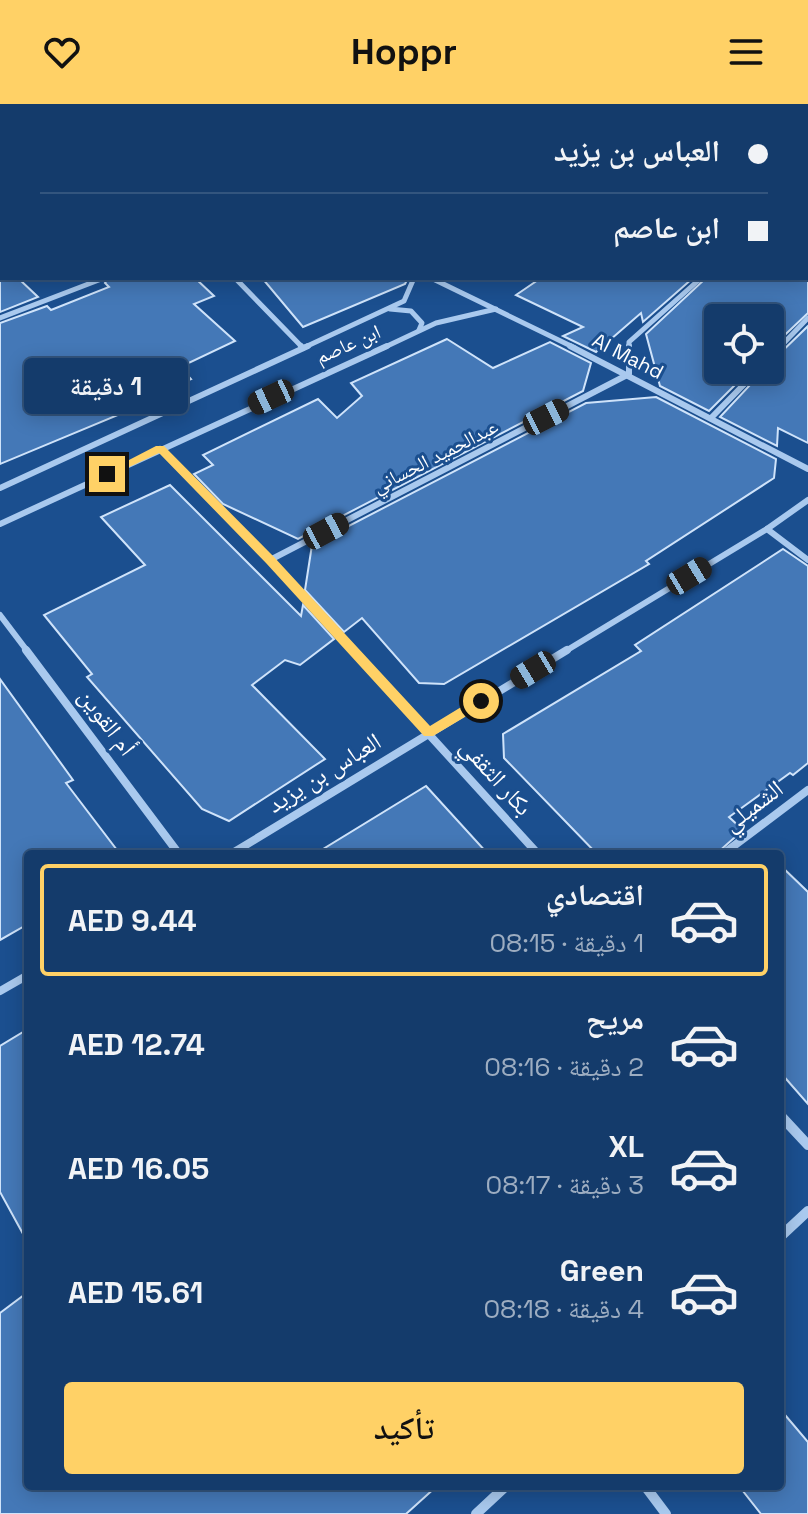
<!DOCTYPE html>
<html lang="ar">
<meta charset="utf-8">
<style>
body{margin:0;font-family:"Space Grotesk","Noto Naskh Arabic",sans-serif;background:#1d4271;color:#f1f3f6;direction:rtl;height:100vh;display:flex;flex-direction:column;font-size:30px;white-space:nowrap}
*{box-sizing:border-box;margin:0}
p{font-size:26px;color:#9dadc1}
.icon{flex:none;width:44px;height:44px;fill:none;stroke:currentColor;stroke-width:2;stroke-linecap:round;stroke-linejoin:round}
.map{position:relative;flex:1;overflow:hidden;direction:ltr}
.panel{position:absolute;left:24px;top:746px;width:760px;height:640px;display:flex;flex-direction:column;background:#143b6b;border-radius:8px;box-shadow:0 4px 20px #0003,0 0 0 2px #33557e;direction:rtl}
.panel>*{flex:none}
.top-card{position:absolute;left:0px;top:0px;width:808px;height:176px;box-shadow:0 4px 20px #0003,0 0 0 2px #33557e;direction:rtl;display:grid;align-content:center;height:176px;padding:0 40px;background:#143b6b}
.tools{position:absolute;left:704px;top:200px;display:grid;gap:16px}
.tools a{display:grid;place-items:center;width:80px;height:80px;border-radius:8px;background:#143b6b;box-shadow:0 4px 20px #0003,0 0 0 2px #33557e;font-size:40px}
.end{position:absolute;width:36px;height:36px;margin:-18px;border:10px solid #ffd166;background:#111;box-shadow:0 0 0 4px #111}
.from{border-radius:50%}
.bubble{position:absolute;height:56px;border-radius:8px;background:#143b6b;box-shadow:0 4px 20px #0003,0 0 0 2px #33557e;font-size:26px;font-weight:600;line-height:56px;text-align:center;direction:rtl}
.car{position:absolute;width:24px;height:48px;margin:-24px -12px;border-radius:10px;box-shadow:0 0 6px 2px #0007;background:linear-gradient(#222 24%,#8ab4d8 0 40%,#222 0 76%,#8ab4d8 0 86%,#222 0)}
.top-card b{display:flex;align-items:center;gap:28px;height:76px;font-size:30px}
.top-card b+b{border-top:2px solid #33557e}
.top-card i{width:20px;height:20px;background:#f1f3f6}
ul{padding:14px 0 0;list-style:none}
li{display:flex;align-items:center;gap:24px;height:112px;margin:0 16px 12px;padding:0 24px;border:4px solid transparent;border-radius:8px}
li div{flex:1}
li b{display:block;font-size:30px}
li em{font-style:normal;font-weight:600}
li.on{border-color:#ffd166}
li>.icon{width:72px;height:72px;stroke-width:1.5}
.action{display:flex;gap:16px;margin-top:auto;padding:16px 40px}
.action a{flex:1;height:92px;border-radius:8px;background:#ffd166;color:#111;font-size:32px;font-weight:600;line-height:92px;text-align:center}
header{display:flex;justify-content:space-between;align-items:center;height:104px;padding:0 40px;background:#ffd166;color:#111;font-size:36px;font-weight:600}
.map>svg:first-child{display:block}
.building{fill:#4478b7;stroke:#cfe3fa;stroke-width:2}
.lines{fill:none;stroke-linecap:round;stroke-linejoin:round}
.street-far3{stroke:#a9c9ee;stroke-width:5}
.street-far2{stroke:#a9c9ee;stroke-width:6}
.street-far1{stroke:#a9c9ee;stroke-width:8}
.street{stroke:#a9c9ee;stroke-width:10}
.secondary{fill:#d6e6fa;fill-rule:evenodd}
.route{fill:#ffd166}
.labels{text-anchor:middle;stroke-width:6;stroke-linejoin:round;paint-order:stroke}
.far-street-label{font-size:20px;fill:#fff;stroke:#1b4f8f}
.street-label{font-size:24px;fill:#fff;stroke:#1b4f8f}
</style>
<header><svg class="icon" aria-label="menu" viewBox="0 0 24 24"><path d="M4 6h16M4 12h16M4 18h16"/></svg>Hoppr<svg class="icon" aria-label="heart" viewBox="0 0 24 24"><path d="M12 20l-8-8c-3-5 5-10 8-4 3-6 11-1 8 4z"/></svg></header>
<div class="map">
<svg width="808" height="1410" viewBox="0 0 808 1410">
<rect width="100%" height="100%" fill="#1b4f8f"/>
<g class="building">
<path d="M0 174H18L38 193 0 208Z"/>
<path d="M109 174H195L214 192 194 200 235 237 180 263 191 275 114 307 118 311 0 360V219L47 202 51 206 109 183 105 179Z"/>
<path d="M262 174H408L405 180 303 223Z"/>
<path d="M541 174H693L643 218 641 209 596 248 563 232 583 223 516 191Z"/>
<path d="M706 174H808V209L770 245V214H718V266H750L709 307 660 282 646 230Z"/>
<path d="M808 222V339L778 324 777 342 720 313 764 266H770V259Z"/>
<path d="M447 235 493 264 550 238 591 259 583 287 298 435 223 400 194 370 213 361 203 351 318 295 337 314 362 292 351 279Z"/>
<path d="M656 293 776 355 774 374 646 457 649 460 444 580 419 579 362 514 344 528 305 486 312 441 586 299Z"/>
<path d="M170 381 301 512 303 501 334 535 300 561 285 556 252 581 325 655 229 717 202 705 87 573 92 570 44 511 145 461 101 413Z"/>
<path d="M783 445 808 462V659L793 671 790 669 729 713 743 726 716 750H597L504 654 503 630 641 547 635 541Z"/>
<path d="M0 575 73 676 66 679 120 750H28V820L0 836Z"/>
<path d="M426 682 488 750H315Z"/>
<path d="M780 761 808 788V1000L780 968Z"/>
<path d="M28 925V1139L0 1088V942Z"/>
<path d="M28 1188V1382H437L406 1410H0V1209Z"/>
<path d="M780 1305 808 1338V1410H761L739 1382H780Z"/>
</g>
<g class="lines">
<g class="street-far3">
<path d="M655 0 662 2"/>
<path d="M407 2 410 0"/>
<path d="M235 174 303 244"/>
<path d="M431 174 575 244"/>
<path d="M390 205 411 207 422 219 419 226"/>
<path d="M0 214 104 174"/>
<path d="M303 244 404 197 414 174"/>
<path d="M383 244 436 219 496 205"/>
<path d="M629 244V238L701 174"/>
<path d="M779 244 808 214"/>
</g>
<g class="street-far2">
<path d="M301 242 303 244"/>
<path d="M570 242 808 365"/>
<path d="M770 253 781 242"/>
<path d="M712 313 758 266"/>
<path d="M160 345 270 456 354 548"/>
<path d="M0 384 308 242"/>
<path d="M0 420 387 242"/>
<path d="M767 425 808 456"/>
<path d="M270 456 629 270V242"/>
<path d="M0 511 28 548"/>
<path d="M564 548 767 425 808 396"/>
</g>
<g class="street-far1">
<path d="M26 546 179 750"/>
<path d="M352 546 538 750"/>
<path d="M231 750 567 546"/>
<path d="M723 750 808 686"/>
<path d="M0 887 28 871"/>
</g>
<g class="street">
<path d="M780 1011 808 1041"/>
<path d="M780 1133 808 1107"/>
<path d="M645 1382 666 1410"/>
<path d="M476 1410 506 1382"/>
</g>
<g class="secondary">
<path d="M32 0H43L30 2Z"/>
<path d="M138 0H149L136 2Z"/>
<path d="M2 21V28L0 29V22Z"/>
<path d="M0 82H2L0 89Z"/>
</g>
</g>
<path class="route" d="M156 342H164L274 453 430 622 476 594H485V601L433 632H424L266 459 159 349 110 372 102 370Z"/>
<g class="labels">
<g class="far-street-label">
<text transform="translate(348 240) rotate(-24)" y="7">ابن عاصم</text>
<text transform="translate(628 252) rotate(27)" y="7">Al Mahd</text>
<text transform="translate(435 352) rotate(-27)" y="7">عبدالحميد الحساني</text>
</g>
<g class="street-label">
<text transform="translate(107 618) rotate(53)" y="8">أم القوين</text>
<text transform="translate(324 669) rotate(-32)" y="8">العباس بن يزيد</text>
<text transform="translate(496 673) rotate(48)" y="8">بكار الثقفي</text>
<text transform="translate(753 702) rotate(-37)" y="8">الشميلي</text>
</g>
</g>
</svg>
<div class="tools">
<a><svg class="icon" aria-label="locate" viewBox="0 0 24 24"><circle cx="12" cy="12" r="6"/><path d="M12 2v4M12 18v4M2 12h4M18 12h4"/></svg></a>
</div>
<i class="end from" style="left:481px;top:597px"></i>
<i class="end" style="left:107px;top:370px"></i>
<div class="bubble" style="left:24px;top:254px;width:164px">1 دقيقة</div>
<i class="car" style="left:271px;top:293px;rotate:245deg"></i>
<i class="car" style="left:546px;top:313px;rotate:63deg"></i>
<i class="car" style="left:326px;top:427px;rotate:62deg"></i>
<i class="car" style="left:689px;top:472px;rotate:59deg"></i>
<i class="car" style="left:533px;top:566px;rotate:239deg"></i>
<div class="top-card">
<b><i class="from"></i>العباس بن يزيد</b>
<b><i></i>ابن عاصم</b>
</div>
<section class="panel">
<ul>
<li class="on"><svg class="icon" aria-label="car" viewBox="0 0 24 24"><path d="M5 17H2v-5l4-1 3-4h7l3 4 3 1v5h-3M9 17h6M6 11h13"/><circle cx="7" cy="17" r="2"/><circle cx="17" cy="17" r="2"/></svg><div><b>اقتصادي</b><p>1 دقيقة · 08:15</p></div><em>AED 9.44</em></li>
<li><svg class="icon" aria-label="car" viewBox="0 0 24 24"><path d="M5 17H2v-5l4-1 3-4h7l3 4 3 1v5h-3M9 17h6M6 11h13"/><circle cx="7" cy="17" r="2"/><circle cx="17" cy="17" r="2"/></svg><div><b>مريح</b><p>2 دقيقة · 08:16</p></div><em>AED 12.74</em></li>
<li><svg class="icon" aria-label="car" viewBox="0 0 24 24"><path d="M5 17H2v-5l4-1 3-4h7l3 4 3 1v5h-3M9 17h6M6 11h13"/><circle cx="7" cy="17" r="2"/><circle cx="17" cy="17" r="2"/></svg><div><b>XL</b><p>3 دقيقة · 08:17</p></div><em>AED 16.05</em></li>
<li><svg class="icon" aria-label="car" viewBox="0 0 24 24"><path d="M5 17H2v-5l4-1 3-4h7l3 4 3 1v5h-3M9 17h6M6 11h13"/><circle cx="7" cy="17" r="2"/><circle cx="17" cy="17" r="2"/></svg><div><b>Green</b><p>4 دقيقة · 08:18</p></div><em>AED 15.61</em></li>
</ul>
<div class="action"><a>تأكيد</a></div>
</section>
</div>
